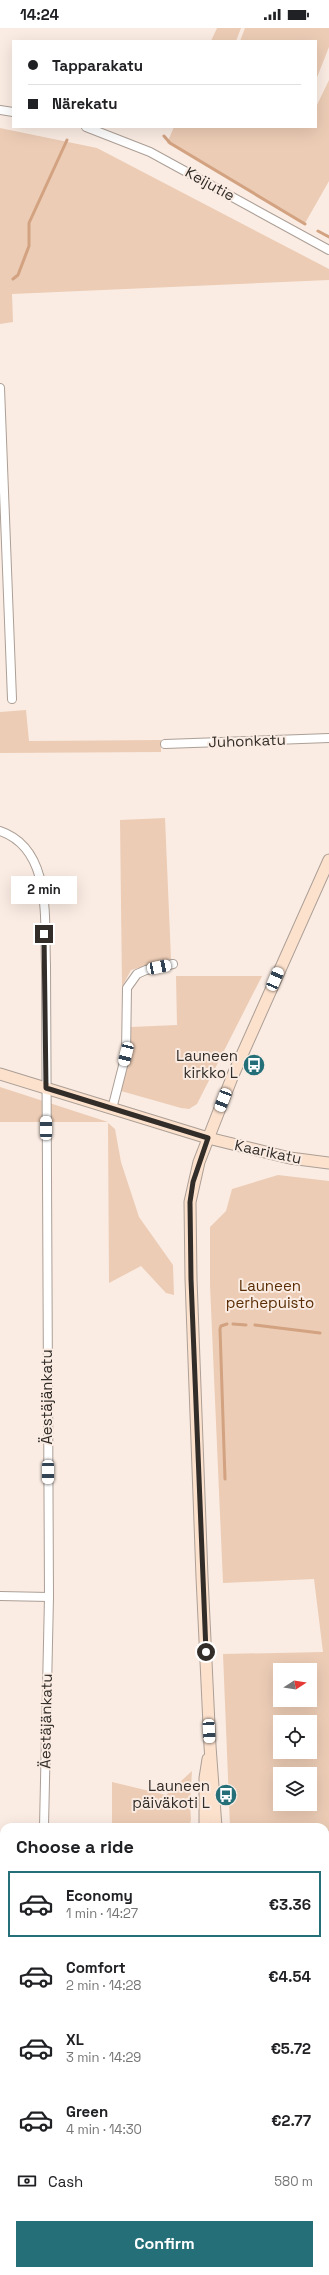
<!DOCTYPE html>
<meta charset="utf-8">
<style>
body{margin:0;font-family:"Space Grotesk",sans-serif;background:#f2f2f2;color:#202124;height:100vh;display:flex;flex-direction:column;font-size:15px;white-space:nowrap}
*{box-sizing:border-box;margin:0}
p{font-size:13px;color:#757577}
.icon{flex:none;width:22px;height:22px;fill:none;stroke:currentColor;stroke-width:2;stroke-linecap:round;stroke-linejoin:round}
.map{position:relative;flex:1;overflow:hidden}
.panel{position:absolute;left:0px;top:1795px;width:329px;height:452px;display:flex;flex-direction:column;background:#fff;border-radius:12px 12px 0 0;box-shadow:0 4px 16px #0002}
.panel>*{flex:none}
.guide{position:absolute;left:12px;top:12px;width:305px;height:88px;border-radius:0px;box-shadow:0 4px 16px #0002;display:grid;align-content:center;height:88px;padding:0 16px;background:#fff}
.needle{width:26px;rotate:78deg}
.controls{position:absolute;left:273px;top:1635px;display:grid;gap:8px}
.controls a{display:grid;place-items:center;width:44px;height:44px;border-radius:0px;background:#fff;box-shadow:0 4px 16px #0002;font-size:20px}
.end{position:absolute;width:18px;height:18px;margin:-9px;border:5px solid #322d29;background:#fff;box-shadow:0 0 0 2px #fff}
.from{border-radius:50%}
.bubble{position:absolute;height:28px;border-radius:0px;background:#fff;box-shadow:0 4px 16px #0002;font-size:13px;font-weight:700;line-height:28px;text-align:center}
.car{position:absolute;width:12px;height:24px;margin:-12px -6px;border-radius:5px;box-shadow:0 0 3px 1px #0007;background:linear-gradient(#fff 24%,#345 0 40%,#fff 0 76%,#345 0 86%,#fff 0)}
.guide b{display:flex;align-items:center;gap:14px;height:38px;font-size:15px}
.guide b+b{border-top:1px solid #e0e0e0}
.guide i{width:10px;height:10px;background:#202124}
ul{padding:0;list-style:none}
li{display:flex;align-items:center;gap:12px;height:66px;margin:0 8px 6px;padding:0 8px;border:2px solid transparent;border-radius:0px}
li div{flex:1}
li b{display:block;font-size:15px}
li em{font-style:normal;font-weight:700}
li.on{border-color:#256f78}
li>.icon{width:36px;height:36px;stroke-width:1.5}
h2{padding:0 16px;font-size:18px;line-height:48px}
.pay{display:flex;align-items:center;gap:10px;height:44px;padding:0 16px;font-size:15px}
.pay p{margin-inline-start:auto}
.cta{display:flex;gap:8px;margin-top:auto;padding:8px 16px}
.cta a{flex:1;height:46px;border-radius:0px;background:#256f78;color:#fff;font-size:16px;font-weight:700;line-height:46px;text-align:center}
.status{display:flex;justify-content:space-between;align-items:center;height:28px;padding:0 20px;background:#fff;direction:ltr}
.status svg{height:11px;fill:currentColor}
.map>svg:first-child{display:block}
.green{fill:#ecccb5;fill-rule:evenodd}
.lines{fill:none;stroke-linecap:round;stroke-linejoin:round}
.stream{stroke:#d2a281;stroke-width:3}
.street-casing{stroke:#ac9f96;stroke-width:10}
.secondary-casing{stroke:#ac9f96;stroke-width:13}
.primary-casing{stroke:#d2d1d0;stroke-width:15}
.street{stroke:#fff;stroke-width:8}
.secondary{stroke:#fce1cd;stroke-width:11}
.primary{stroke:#f9c39a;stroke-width:13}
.route{stroke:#322d29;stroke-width:5}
.labels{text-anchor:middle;stroke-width:4;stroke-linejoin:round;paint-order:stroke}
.street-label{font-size:15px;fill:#322d29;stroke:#faece3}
.poi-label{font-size:15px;fill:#322d29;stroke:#faece3;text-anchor:end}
.park-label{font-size:15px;fill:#592c03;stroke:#faece3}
</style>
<div class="status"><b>14:24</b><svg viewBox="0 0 49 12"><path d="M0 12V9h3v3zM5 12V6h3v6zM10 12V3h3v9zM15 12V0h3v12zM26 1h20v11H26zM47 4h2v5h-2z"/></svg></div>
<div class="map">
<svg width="329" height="2247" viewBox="0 0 329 2247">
<rect width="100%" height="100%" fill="#faece3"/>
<g class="green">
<path d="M217 0H241L236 13H211Z"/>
<path d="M245 0H329V19L316 52V13H240Z"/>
<path d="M329 52V153L304 197 167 115 174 99H316V79Z"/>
<path d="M0 100 97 120 329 241V252L12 266 13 294 0 296Z"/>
<path d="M26 682 29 713 161 712V724L0 725V684Z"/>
<path d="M165 790 171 931 131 942 122 959 120 792Z"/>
<path d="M176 948H262L197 1076 189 1081 181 1080 121 1063 130 1020 131 999 177 997Z"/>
<path d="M0 1059 108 1094H0Z"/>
<path d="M108 1095 115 1101 121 1134 139 1189 173 1237 174 1267 166 1265 141 1238 109 1255Z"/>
<path d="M278 1147 329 1153V1803H325V1799H230L223 1626 323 1624 314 1551 223 1555 210 1257V1199L226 1183 232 1161ZM280 1642H310V1672H280ZM280 1694H310V1724H280ZM280 1746H310V1776H280Z"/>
<path d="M192 1743 190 1774 191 1792 189 1799H112V1754L166 1767Z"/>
</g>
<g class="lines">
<g class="stream">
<path d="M164 108 170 115 305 196"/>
<path d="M318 203 329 209"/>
<path d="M13 251 18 247 29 218V195L67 112"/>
<path d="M233 1296 246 1297"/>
<path d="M255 1297 320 1305"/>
<path d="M225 1451 220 1301 221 1298 227 1296"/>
</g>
<g class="street-casing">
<g id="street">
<path d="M0 82 13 84"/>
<path d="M86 99 150 124 329 222"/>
<path d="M0 360 12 671"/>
<path d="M165 716 329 710"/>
<path d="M0 803C53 821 44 893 46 937L49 1569 44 1799"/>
<path d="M112 1081 126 1026 127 960 137 946 146 942 173 936"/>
<path d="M0 1568 49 1569"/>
</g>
</g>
<g class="secondary-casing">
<g id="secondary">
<path d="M0 1046 208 1110 290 1130 329 1135"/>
<path d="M205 1799V1750L208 1731"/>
<path d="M216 1799 210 1718 202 1549 191 1251 190 1174 199 1134 233 1047 329 832"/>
<path d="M325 1826H329"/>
<path d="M0 1839H4"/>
<path d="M325 2213 329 2218"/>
<path d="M325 2242 328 2247"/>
<path d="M51 2243V2247"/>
</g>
</g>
<g class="primary-casing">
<g id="primary">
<path d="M325 2005 329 2004"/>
<path d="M0 2022H4"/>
<path d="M325 2026H329"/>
<path d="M0 2046 4 2045"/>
</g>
</g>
<use href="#street" class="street"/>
<use href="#secondary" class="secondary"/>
<use href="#primary" class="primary"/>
</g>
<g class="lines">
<path class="route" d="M44 906 46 1060 208 1110 193 1154 190 1174 191 1251 206 1624"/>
</g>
<defs>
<g id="bus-disc" transform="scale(1.15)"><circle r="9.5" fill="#256f78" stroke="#faece3"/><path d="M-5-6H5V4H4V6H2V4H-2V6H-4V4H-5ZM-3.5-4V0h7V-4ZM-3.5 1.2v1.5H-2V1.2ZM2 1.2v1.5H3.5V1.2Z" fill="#fff"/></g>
</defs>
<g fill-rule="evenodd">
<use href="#bus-disc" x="254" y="1037"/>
<use href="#bus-disc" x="226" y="1767"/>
</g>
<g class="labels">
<g class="street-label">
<text transform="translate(210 156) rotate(29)" y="5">Keijutie</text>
<text transform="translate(247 713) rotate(-2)" y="5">Juhonkatu</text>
<text transform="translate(268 1124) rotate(12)" y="5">Kaarikatu</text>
<text transform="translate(47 1369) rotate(-90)" y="5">Äestäjänkatu</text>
<text transform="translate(46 1693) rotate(-89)" y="5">Äestäjänkatu</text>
</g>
<g class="poi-label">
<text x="238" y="1033">Launeen<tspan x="238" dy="17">kirkko L</tspan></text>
<text x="210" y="1763">Launeen<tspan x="210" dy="17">päiväkoti L</tspan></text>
</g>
<g class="park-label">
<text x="270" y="1263">Launeen<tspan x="270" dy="17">perhepuisto</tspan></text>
</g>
</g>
</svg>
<div class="controls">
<a><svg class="needle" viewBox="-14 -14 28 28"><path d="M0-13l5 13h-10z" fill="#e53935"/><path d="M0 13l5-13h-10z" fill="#757577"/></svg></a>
<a><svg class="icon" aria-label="locate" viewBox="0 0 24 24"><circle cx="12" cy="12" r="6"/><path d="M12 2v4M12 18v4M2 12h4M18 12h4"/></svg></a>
<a><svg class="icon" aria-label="layers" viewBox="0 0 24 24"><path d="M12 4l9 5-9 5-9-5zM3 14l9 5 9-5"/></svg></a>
</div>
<i class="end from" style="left:206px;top:1624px"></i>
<i class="end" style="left:44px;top:906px"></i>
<div class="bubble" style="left:11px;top:848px;width:66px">2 min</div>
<i class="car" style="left:159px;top:939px;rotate:79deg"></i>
<i class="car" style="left:275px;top:951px;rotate:23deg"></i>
<i class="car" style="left:126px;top:1026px;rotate:194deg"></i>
<i class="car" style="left:223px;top:1072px;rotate:201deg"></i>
<i class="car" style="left:46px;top:1100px;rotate:0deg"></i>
<i class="car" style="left:48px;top:1444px;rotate:180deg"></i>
<i class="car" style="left:209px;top:1703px;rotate:177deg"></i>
<div class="guide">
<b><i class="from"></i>Tapparakatu</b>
<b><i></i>Närekatu</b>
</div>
<section class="panel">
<h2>Choose a ride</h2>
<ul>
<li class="on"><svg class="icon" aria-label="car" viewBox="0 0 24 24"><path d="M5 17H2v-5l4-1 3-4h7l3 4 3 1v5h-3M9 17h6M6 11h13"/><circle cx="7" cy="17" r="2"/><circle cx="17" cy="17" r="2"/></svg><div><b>Economy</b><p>1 min · 14:27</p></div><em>€3.36</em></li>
<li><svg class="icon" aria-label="car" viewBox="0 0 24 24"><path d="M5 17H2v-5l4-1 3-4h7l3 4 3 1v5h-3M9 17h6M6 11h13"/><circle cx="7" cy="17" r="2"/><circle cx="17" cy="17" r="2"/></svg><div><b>Comfort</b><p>2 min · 14:28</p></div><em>€4.54</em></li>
<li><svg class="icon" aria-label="car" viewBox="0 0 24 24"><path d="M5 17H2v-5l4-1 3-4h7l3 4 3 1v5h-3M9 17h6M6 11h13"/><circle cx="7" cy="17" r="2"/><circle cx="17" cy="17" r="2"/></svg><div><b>XL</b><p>3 min · 14:29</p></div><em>€5.72</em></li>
<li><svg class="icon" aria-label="car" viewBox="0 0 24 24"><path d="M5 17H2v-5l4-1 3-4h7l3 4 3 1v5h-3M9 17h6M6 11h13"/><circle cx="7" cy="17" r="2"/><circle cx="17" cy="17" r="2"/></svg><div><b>Green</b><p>4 min · 14:30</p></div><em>€2.77</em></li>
</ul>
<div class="pay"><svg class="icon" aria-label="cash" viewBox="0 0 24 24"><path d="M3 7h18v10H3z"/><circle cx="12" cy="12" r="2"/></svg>Cash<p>580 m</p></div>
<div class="cta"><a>Confirm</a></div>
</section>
</div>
